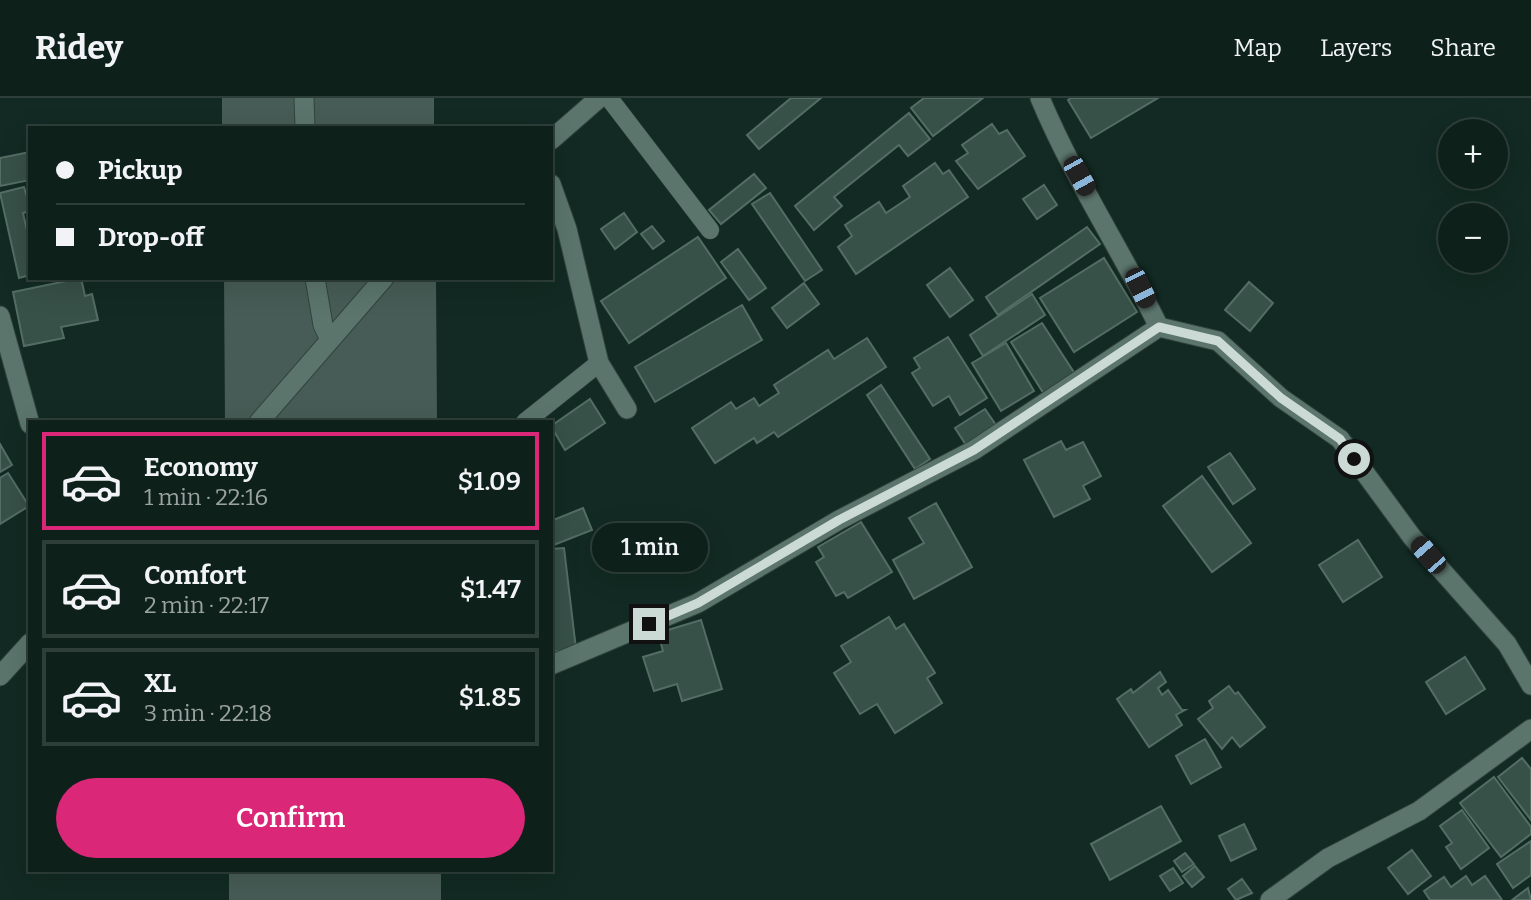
<!DOCTYPE html>
<meta charset="utf-8">
<style>
body{margin:0;font-family:Bitter,serif;background:#1c2d27;color:#f1f3f6;height:100vh;display:flex;flex-direction:column;font-size:26px;white-space:nowrap}
*{box-sizing:border-box;margin:0}
p{font-size:23px;color:#9ba3a2}
.icon{flex:none;width:38px;height:38px;fill:none;stroke:currentColor;stroke-width:2;stroke-linecap:round;stroke-linejoin:round}
.map{position:relative;flex:1;overflow:hidden}
.details{position:absolute;left:28px;top:322px;width:525px;height:452px;display:flex;flex-direction:column;background:#0e201a;border-radius:0px;box-shadow:0 7px 28px #0002,0 0 0 2px #2e3e39}
.details>*{flex:none}
.top-card{position:absolute;left:28px;top:28px;width:525px;height:154px;border-radius:0px;box-shadow:0 7px 28px #0002,0 0 0 2px #2e3e39;display:grid;align-content:center;height:154px;padding:0 28px;background:#0e201a}
.fabs{position:absolute;left:1438px;top:21px;display:grid;gap:14px}
.fabs a{display:grid;place-items:center;width:70px;height:70px;border-radius:50%;background:#0e201a;box-shadow:0 7px 28px #0002,0 0 0 2px #2e3e39;font-size:35px}
.end{position:absolute;width:32px;height:32px;margin:-16px;border:9px solid #ccdad5;background:#111;box-shadow:0 0 0 4px #111}
.from{border-radius:50%}
.bubble{position:absolute;height:49px;border-radius:24px;background:#0e201a;box-shadow:0 7px 28px #0002,0 0 0 2px #2e3e39;font-size:23px;font-weight:600;line-height:49px;text-align:center}
.car{position:absolute;width:21px;height:42px;margin:-21px -10px;border-radius:9px;box-shadow:0 0 5px 2px #0007;background:linear-gradient(#222 24%,#8ab4d8 0 40%,#222 0 76%,#8ab4d8 0 86%,#222 0)}
.top-card b{display:flex;align-items:center;gap:24px;height:66px;font-size:26px}
.top-card b+b{border-top:2px solid #2e3e39}
.top-card i{width:18px;height:18px;background:#f1f3f6}
ul{padding:12px 0 0;list-style:none}
li{display:flex;align-items:center;gap:21px;height:98px;margin:0 14px 10px;padding:0 14px;border:4px solid #2e3e39;border-radius:0px}
li div{flex:1}
li b{display:block;font-size:26px}
li em{font-style:normal;font-weight:600}
li.active{border-color:#db2777}
li>.icon{width:63px;height:63px;stroke-width:1.5}
.button{display:flex;gap:14px;margin-top:auto;padding:14px 28px}
.button a{flex:1;height:80px;border-radius:42px;background:#db2777;color:#fff;font-size:28px;font-weight:600;line-height:80px;text-align:center}
header{display:flex;align-items:center;gap:42px;box-sizing:border-box;height:98px;padding:0 35px;background:#0e201a;border-bottom:2px solid #2e3e39}
header strong{font-size:33px}
nav{display:flex;gap:38px;margin-inline-start:auto;font-size:24px}
.map>svg:first-child{display:block}
.lines{fill:none;stroke-linecap:round;stroke-linejoin:round}
.runway{stroke:#475c56;stroke-width:212}
.building{fill:#375048;stroke:#536d64;stroke-width:2}
.service-casing{stroke:#31433d;stroke-width:19}
.minor-casing{stroke:#31433d;stroke-width:21}
.service{stroke:#5b756c;stroke-width:18}
.minor{stroke:#5b756c;stroke-width:19}
.route{stroke:#ccdad5;stroke-width:9}
</style>
<header>
<strong>Ridey</strong>
<nav><a>Map</a><a>Layers</a><a>Share</a></nav>
</header>
<div class="map">
<svg width="1531" height="802" viewBox="0 0 1531 802">
<rect width="100%" height="100%" fill="#122a23"/>
<g class="lines">
<g class="runway">
<path d="M328 0V30"/>
<path d="M330 180 331 324"/>
<path d="M335 772V802"/>
</g>
</g>
<g class="building">
<path d="M791 0H821L759 51 747 37Z"/>
<path d="M924 0H983L933 38 911 10Z"/>
<path d="M1071 0H1158L1091 40 1068 2Z"/>
<path d="M909 15 930 41 908 58 899 47 834 99 842 108 814 132 795 108Z"/>
<path d="M992 26 999 36 1007 32 1025 58 978 91 956 63 968 55 962 47Z"/>
<path d="M30 54V82L0 88V60Z"/>
<path d="M935 65 943 76 949 72 968 99 856 176 838 149 852 138 845 127 879 104 886 115 910 99 903 88Z"/>
<path d="M754 76 766 90 721 126 709 112Z"/>
<path d="M1044 87 1057 107 1037 121 1023 101Z"/>
<path d="M24 89 30 110V113L23 115 30 146V177L19 180 0 95Z"/>
<path d="M770 95 822 172 805 183 752 106Z"/>
<path d="M624 115 637 134 615 151 601 131Z"/>
<path d="M652 128 664 143 653 151 641 136Z"/>
<path d="M1087 129 1100 146 998 217 986 199Z"/>
<path d="M698 139 726 180 629 245 601 203Z"/>
<path d="M738 151 766 190 749 202 721 164Z"/>
<path d="M1104 160 1137 214 1074 254 1040 200Z"/>
<path d="M950 170 973 202 950 219 927 187Z"/>
<path d="M81 180 85 198 92 196 98 222 61 229 64 240 24 248 13 194Z"/>
<path d="M1249 184 1273 205 1250 233 1225 212Z"/>
<path d="M804 185 819 206 787 230 772 210Z"/>
<path d="M1032 196 1045 217 983 258 970 237Z"/>
<path d="M742 207 762 242 655 304 635 269Z"/>
<path d="M1042 225 1075 276 1044 296 1011 244Z"/>
<path d="M948 239 987 300 960 317 949 298 933 308 912 275 920 270 914 260Z"/>
<path d="M867 240 886 269 778 339 774 334 757 345 754 340 715 365 692 330 731 304 736 311 754 300 759 308 779 295 774 287 828 252 834 261Z"/>
<path d="M1006 245 1034 293 1001 313 972 265Z"/>
<path d="M881 287 930 361 915 371 867 297Z"/>
<path d="M590 301 605 325 565 352 551 328Z"/>
<path d="M985 311 998 330 968 350 955 330Z"/>
<path d="M1061 343 1066 352 1083 344 1101 378 1083 388 1090 401 1054 419 1024 362Z"/>
<path d="M0 346 12 367 0 374Z"/>
<path d="M1230 355 1255 391 1233 406 1208 369Z"/>
<path d="M8 375 29 408 0 426V380Z"/>
<path d="M1202 378 1251 445 1212 474 1163 408Z"/>
<path d="M936 405 972 469 914 501 893 462 924 445 909 420Z"/>
<path d="M583 410 592 432 551 448V423Z"/>
<path d="M861 424 892 474 848 500 844 494 836 498 816 464 824 459 818 449Z"/>
<path d="M1358 442 1382 479 1343 504 1319 467Z"/>
<path d="M564 450 576 551 551 554V451Z"/>
<path d="M889 519 896 531 904 526 935 575 927 580 942 605 895 635 877 606 860 616 834 575 851 564 841 548Z"/>
<path d="M701 522 722 591 682 603 677 586 654 593 643 559 663 553 658 535Z"/>
<path d="M1465 559 1485 591 1446 616 1426 584Z"/>
<path d="M1160 574 1166 584 1158 590 1162 597 1168 592 1182 612H1185L1176 617 1182 627 1149 649 1117 601 1131 591 1133 595Z"/>
<path d="M1229 588 1235 596 1238 594 1265 629 1240 649 1232 639 1222 651 1198 621 1213 610 1209 603Z"/>
<path d="M1205 641 1221 669 1191 686 1176 658Z"/>
<path d="M1522 660 1531 671V722L1498 679Z"/>
<path d="M1494 679 1531 729V736L1501 759 1460 705Z"/>
<path d="M1161 708 1181 743 1110 782 1091 746Z"/>
<path d="M1462 712 1489 750 1461 771 1446 749 1452 745 1440 728Z"/>
<path d="M1244 726 1256 751 1231 763 1219 738Z"/>
<path d="M1531 743V777L1513 790 1497 766Z"/>
<path d="M1412 752 1431 778 1408 796 1388 770Z"/>
<path d="M1185 755 1194 766 1182 774 1174 763Z"/>
<path d="M1195 768 1204 779 1192 789 1183 778Z"/>
<path d="M1173 770 1183 785 1170 793 1160 778Z"/>
<path d="M1466 778 1472 787 1485 778 1502 802H1430L1424 793 1444 779 1451 789Z"/>
<path d="M1242 781 1252 795 1236 802 1228 791Z"/>
<path d="M1528 790 1531 802H1512Z"/>
</g>
<g class="lines">
<g class="service-casing">
<g id="service">
<path d="M609 0 710 132"/>
<path d="M525 324 599 265"/>
</g>
</g>
<g class="minor-casing">
<g id="minor">
<path d="M304 0 305 30"/>
<path d="M1040 0C1073 79 1121 152 1159 229L1218 243 1281 300 1340 341 1412 439 1507 546 1531 587"/>
<path d="M551 42 599 0"/>
<path d="M551 86 567 131 599 265 627 311"/>
<path d="M315 180 323 227 330 242"/>
<path d="M0 218 30 326"/>
<path d="M259 324 384 180"/>
<path d="M551 567 698 505 839 422 974 352 1159 229"/>
<path d="M0 578 30 545"/>
<path d="M1270 802 1328 760 1419 713 1531 631"/>
</g>
</g>
<use href="#service" class="service"/>
<use href="#minor" class="minor"/>
</g>
<g class="lines">
<path class="route" d="M649 526 698 505 839 422 974 352 1159 229 1218 243 1281 300 1340 341 1354 361"/>
</g>
</svg>
<div class="fabs">
<a>+</a>
<a>−</a>
</div>
<i class="end from" style="left:1354px;top:361px"></i>
<i class="end" style="left:649px;top:526px"></i>
<div class="bubble" style="left:592px;top:425px;width:116px">1 min</div>
<i class="car" style="left:1079px;top:78px;rotate:151deg"></i>
<i class="car" style="left:1140px;top:190px;rotate:154deg"></i>
<i class="car" style="left:1428px;top:457px;rotate:319deg"></i>
<div class="top-card">
<b><i class="from"></i>Pickup</b>
<b><i></i>Drop-off</b>
</div>
<section class="details">
<ul>
<li class="active"><svg class="icon" aria-label="car" viewBox="0 0 24 24"><path d="M5 17H2v-5l4-1 3-4h7l3 4 3 1v5h-3M9 17h6M6 11h13"/><circle cx="7" cy="17" r="2"/><circle cx="17" cy="17" r="2"/></svg><div><b>Economy</b><p>1 min · 22:16</p></div><em>$1.09</em></li>
<li><svg class="icon" aria-label="car" viewBox="0 0 24 24"><path d="M5 17H2v-5l4-1 3-4h7l3 4 3 1v5h-3M9 17h6M6 11h13"/><circle cx="7" cy="17" r="2"/><circle cx="17" cy="17" r="2"/></svg><div><b>Comfort</b><p>2 min · 22:17</p></div><em>$1.47</em></li>
<li><svg class="icon" aria-label="car" viewBox="0 0 24 24"><path d="M5 17H2v-5l4-1 3-4h7l3 4 3 1v5h-3M9 17h6M6 11h13"/><circle cx="7" cy="17" r="2"/><circle cx="17" cy="17" r="2"/></svg><div><b>XL</b><p>3 min · 22:18</p></div><em>$1.85</em></li>
</ul>
<div class="button"><a>Confirm</a></div>
</section>
</div>
